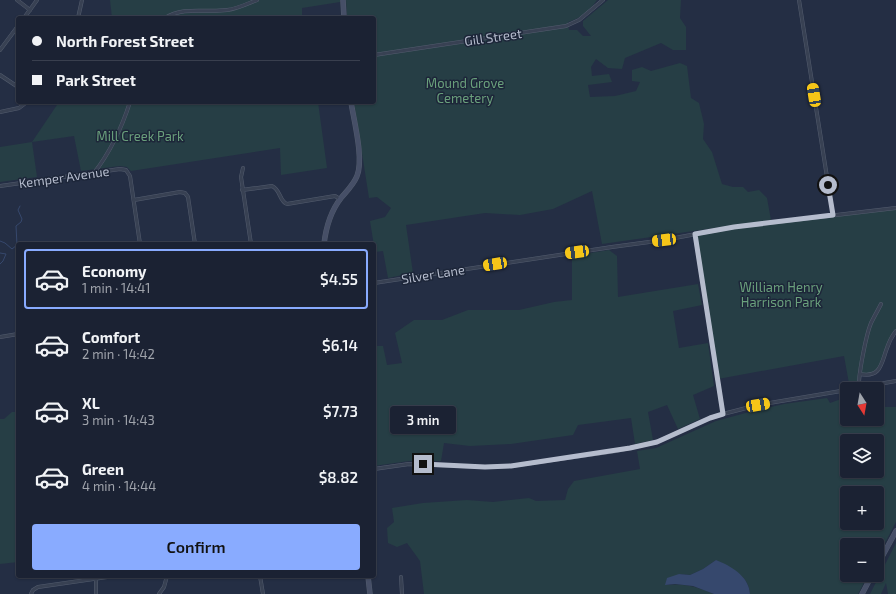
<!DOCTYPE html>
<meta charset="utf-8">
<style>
body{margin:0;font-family:"Exo 2",sans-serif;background:#282f3f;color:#f1f3f6;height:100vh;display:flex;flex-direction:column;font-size:15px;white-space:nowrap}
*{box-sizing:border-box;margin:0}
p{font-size:13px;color:#a0a4ac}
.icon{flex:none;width:22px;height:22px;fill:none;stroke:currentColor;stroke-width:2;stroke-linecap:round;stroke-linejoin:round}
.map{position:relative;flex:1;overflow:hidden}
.details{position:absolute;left:16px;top:242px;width:360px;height:336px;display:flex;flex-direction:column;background:#1b2233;border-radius:4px;box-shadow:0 1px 3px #0004,0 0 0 1px #393f4e}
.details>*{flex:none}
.top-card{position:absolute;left:16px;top:16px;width:360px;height:88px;border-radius:4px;box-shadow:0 1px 3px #0004,0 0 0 1px #393f4e;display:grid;align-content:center;height:88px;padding:0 16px;background:#1b2233}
.needle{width:26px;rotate:169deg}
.tools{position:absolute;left:840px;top:382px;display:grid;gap:8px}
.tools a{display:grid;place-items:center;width:44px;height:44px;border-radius:4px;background:#1b2233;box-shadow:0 1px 3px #0004,0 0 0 1px #393f4e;font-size:20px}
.end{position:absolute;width:18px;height:18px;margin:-9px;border:5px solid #b5bccd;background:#111;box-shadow:0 0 0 2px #111}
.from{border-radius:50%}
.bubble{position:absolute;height:28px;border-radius:4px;background:#1b2233;box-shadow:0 1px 3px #0004,0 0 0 1px #393f4e;font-size:13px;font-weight:600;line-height:28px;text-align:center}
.car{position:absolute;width:12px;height:24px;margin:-12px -6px;border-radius:5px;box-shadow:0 0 3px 1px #0007;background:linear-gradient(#f5c518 24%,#345 0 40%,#f5c518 0 76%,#345 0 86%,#f5c518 0)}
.top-card b{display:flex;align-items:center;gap:14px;height:38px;font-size:15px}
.top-card b+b{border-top:1px solid #393f4e}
.top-card i{width:10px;height:10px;background:#f1f3f6}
ul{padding:7px 0 0;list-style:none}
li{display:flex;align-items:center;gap:12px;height:60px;margin:0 8px 6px;padding:0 8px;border:2px solid transparent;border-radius:4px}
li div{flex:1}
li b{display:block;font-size:15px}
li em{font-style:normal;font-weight:600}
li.on{border-color:#89abff}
li>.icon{width:36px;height:36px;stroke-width:1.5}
.primary-button{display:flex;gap:8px;margin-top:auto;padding:8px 16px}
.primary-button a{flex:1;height:46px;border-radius:4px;background:#89abff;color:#111;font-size:16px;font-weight:600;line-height:46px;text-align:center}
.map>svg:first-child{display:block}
.green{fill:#263e45;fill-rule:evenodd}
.water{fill:#36486d}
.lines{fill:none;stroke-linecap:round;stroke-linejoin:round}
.stream{stroke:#36486d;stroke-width:1}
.street-casing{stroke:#535c6e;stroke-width:4}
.secondary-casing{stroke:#535c6e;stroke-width:5.5}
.street{stroke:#384153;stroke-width:3}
.secondary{stroke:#464f67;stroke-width:4.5}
.route{stroke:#b5bccd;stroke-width:5}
.labels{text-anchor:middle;stroke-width:3;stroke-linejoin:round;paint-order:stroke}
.street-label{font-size:13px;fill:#b5bccd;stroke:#1d2639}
.park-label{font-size:13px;fill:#6aa07c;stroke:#1d2639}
</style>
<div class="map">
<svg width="896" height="594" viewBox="0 0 896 594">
<rect width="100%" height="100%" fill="#242e44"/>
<g class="green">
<path d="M110 0H340V2L302 8V18H112Z"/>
<path d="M346 0H597C590 10 580 19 568 22L569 30H577L583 36H591L583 26V21L608 0H681L680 18 686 27V50H673L661 43 625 58 622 69 608 68 596 59 591 67 592 76 609 74 612 82 588 85 590 97 615 96 636 91 640 82 632 81V70L642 67 651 71 680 63 687 66 691 98 699 103 704 124 703 139 712 152 722 184 733 187H743L748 192 759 190 767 198 771 220 602 244 592 191 553 209 520 215 485 213 406 225 413 273 388 278 383 251 375 252 370 221 385 217 391 208 377 197 369 198 354 102H374V18H347Z"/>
<path d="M59 102H318L327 168 281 175 280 148 131 171 127 167 120 166 81 171 74 136 32 142 37 177 0 182V147L32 142Z"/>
<path d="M896 208V331L877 371 867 375 860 374 859 388 850 389 844 356 718 379 695 234 833 215Z"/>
<path d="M609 250 617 256 618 297 698 284 702 305 673 311 679 348 708 343 714 386 693 395 700 419 678 429 667 405 648 412 653 440 635 444 631 418 578 425 573 435 511 444 470 446 444 443 441 461H409L374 466 376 416 374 405V346H383L387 365 402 363 395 333 414 320H442L468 310H519L554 302 572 300V256Z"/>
<path d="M827 398 830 403 841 399H847V419H877V412L885 407H896V522L877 558V545H847V575H868L858 594H750C749 575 731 569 716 560L703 569 690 575 679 574 666 585C685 583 697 587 714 594H424L420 561 407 543 397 547 388 543 387 528 394 522 392 508 423 503 467 500 493 502 529 498 536 501 565 500 568 489 574 481 640 469 637 451 656 448 716 421 753 411 784 404ZM847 441H877V471H847ZM847 493H877V523H847Z"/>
<path d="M12 412H18V562L0 564V419H4Z"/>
<path d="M896 543V594H888L886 583 881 594H870Z"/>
</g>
<path class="water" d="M716 560C731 566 749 576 750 594H714L693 586 675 584 665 585 667 578 679 574 690 575 703 569Z"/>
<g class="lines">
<g class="stream">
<path d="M0 241 5 243 12 249 17 245 16 226 21 222 22 219 18 210 20 206"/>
<path d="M0 253 6 254 3 261 0 264"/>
</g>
<g class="street-casing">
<g id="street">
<path d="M17 0 30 10"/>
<path d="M799 0 833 215"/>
<path d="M24 18 37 0"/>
<path d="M78 18 82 0"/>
<path d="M165 18C184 6 206 13 227 10 237 9 247 4 257 0"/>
<path d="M0 50 18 26"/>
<path d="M374 55 566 26 579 20 603 0"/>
<path d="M0 75 18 87"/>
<path d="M0 112 19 108 27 102"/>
<path d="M243 168 241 177 251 244"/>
<path d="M94 173C111 151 122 127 130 102"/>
<path d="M0 186 120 169 126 170 130 176 140 244"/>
<path d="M242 190 272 186C281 190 279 201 287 204L335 196 340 199"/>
<path d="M134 200 180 192 185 193 188 197 195 244"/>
<path d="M695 234 723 414"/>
<path d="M374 283 612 247 664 240 734 227 896 208"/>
<path d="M0 337 18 334"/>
<path d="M860 374C881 378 881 364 887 348 889 342 892 336 896 331"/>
<path d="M859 388C858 376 866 335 871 323 874 317 878 310 881 304"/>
<path d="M851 389 896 381"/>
<path d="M374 469 409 464 485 467 511 466 616 451 657 442 710 418 723 414 758 405 847 390"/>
<path d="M260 576 263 594"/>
<path d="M401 577 402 594"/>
<path d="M31 594 33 590 38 587 114 576"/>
<path d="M96 594V579"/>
<path d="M159 594 164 587 167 576"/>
</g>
</g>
<g class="secondary-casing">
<g id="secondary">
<path d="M343 0 344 18"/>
<path d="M324 244C326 227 330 212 341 198 347 191 354 184 357 176 364 159 354 121 351 102"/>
<path d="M877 566 896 531"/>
<path d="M368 576 370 594"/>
<path d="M862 594 872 575"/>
</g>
</g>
<use href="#street" class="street"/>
<use href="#secondary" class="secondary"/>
</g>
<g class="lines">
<path class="route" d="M423 464 485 467 511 466 630 448 657 442 710 418 723 414 695 234 734 227 833 215 828 185"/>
</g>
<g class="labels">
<g class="street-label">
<text transform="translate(493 37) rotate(-8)" y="5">Gill Street</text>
<text transform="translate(64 177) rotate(-8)" y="5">Kemper Avenue</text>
<text transform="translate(433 274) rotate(-9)" y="5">Silver Lane</text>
</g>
<g class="park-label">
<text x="465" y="88">Mound Grove<tspan x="465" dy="15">Cemetery</tspan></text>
<text x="140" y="141">Mill Creek Park</text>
<text x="781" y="292">William Henry<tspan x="781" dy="15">Harrison Park</tspan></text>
</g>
</g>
</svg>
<div class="tools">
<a><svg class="needle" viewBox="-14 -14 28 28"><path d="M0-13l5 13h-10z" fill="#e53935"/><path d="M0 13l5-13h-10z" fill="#a0a4ac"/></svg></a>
<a><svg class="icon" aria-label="layers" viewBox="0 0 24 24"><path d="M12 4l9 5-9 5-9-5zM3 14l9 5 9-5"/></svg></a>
<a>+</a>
<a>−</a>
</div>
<i class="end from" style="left:828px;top:185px"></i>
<i class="end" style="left:423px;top:464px"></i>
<div class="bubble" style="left:390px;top:406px;width:66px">3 min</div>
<i class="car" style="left:814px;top:95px;rotate:351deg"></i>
<i class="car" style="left:664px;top:240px;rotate:263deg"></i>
<i class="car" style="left:577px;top:252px;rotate:262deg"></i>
<i class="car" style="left:495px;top:264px;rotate:261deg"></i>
<i class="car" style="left:758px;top:405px;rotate:80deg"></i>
<div class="top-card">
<b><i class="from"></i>North Forest Street</b>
<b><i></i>Park Street</b>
</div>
<section class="details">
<ul>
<li class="on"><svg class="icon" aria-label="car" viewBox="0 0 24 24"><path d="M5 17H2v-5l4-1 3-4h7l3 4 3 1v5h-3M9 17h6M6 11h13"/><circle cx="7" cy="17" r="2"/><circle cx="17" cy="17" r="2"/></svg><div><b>Economy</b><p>1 min · 14:41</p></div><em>$4.55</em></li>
<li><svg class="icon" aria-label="car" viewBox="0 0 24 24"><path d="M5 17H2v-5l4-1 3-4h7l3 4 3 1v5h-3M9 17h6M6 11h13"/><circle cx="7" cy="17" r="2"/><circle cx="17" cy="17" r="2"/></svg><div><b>Comfort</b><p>2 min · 14:42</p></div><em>$6.14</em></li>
<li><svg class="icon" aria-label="car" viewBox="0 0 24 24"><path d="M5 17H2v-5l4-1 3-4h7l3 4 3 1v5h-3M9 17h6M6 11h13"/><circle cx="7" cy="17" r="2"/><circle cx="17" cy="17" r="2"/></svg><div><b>XL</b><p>3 min · 14:43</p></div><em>$7.73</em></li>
<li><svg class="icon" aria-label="car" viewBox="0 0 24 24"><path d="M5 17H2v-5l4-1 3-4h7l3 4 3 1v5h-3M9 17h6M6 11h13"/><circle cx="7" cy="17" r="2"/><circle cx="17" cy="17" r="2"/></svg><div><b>Green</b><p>4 min · 14:44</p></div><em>$8.82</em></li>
</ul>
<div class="primary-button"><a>Confirm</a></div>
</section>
</div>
